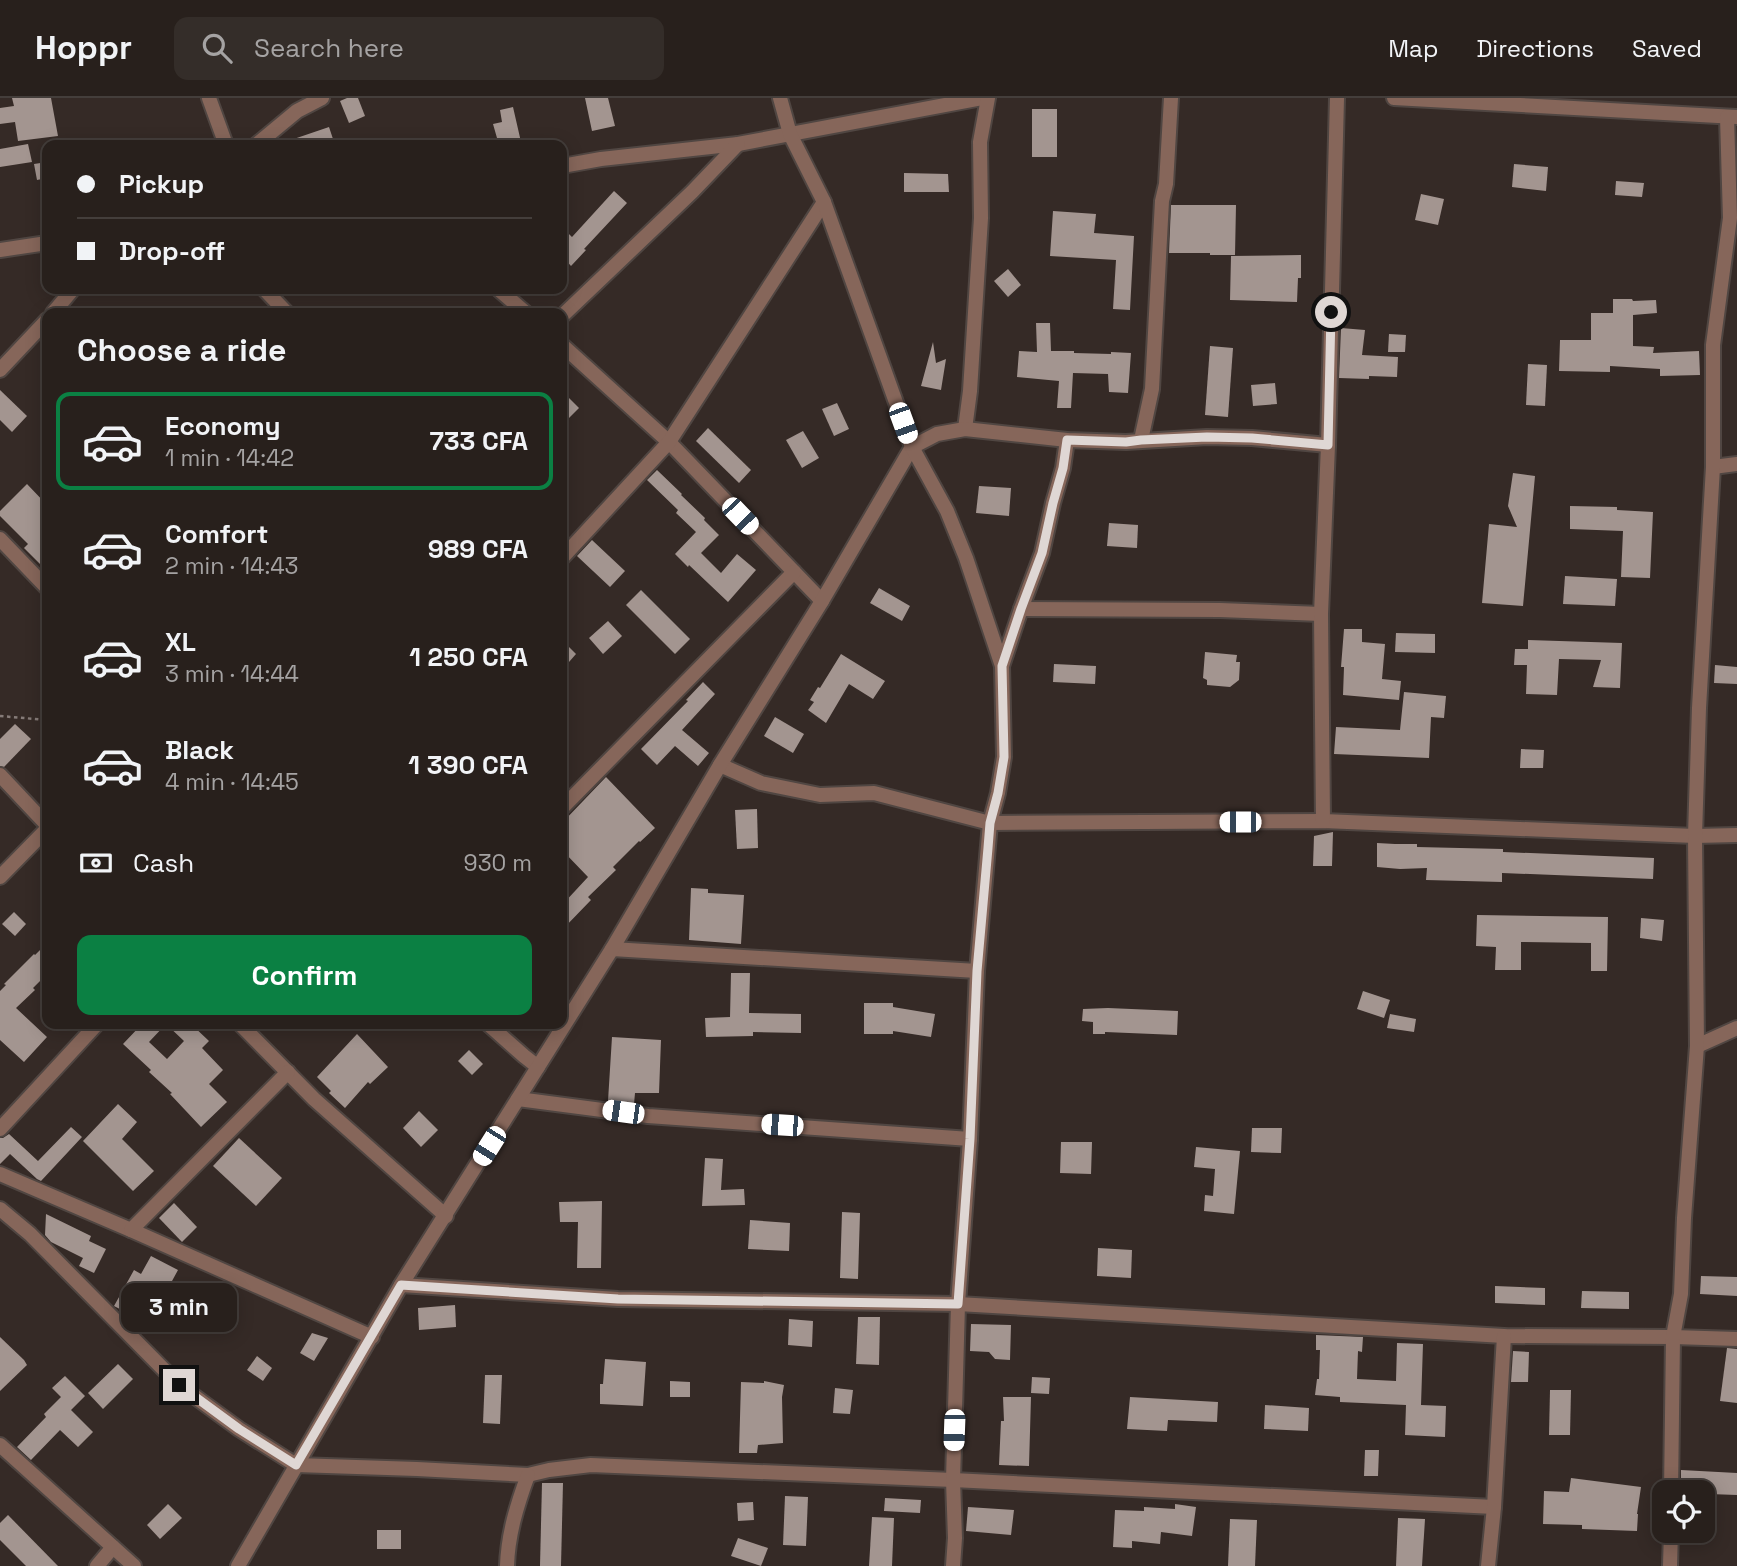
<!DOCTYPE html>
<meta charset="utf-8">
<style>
body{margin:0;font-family:"Space Grotesk",sans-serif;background:#342d29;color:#f1f3f6;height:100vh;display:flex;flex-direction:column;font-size:26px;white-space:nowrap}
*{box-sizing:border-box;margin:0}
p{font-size:23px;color:#a5a3a3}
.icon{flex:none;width:38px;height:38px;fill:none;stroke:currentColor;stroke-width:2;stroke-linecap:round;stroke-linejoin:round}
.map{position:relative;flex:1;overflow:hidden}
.details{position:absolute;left:42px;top:210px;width:525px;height:721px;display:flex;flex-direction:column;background:#28201c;border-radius:14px;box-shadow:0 4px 18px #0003,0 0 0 2px #443e3b}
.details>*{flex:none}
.top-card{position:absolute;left:42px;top:42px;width:525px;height:154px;border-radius:14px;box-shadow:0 4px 18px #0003,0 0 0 2px #443e3b;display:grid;align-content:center;height:154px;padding:0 35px;background:#28201c}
.fabs{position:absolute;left:1652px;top:1382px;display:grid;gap:14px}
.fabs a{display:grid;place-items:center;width:63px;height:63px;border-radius:14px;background:#28201c;box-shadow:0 4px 18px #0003,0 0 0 2px #443e3b;font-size:35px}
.end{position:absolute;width:32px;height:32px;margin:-16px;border:9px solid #dfd7d4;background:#111;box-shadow:0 0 0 4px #111}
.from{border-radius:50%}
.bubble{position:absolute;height:49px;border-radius:14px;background:#28201c;box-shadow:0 4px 18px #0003,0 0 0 2px #443e3b;font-size:23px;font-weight:700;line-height:49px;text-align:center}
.car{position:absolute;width:21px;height:42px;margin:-21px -10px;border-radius:9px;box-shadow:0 0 5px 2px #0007;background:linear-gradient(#fff 24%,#345 0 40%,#fff 0 76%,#345 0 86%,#fff 0)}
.top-card b{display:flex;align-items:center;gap:24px;height:66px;font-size:26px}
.top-card b+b{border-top:2px solid #443e3b}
.top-card i{width:18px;height:18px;background:#f1f3f6}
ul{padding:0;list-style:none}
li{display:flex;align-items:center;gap:21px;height:98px;margin:0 14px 10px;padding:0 21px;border:4px solid transparent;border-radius:14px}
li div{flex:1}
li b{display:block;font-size:26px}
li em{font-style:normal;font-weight:700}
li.on{border-color:#0b8043}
li>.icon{width:63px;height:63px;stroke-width:1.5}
h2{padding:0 35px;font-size:32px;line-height:84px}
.pay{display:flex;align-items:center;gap:18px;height:77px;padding:0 35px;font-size:26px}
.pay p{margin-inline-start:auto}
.primary-button{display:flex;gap:14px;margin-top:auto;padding:14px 35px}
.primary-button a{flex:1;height:80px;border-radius:14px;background:#0b8043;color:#fff;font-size:28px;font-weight:700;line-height:80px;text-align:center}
header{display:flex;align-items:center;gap:42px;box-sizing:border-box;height:98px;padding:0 35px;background:#28201c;border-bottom:2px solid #443e3b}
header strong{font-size:33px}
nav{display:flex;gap:38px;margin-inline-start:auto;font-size:24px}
.search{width:490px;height:63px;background:#342d29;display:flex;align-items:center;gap:18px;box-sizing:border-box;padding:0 24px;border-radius:14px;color:#a5a3a3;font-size:26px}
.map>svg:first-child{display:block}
.building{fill:#a39590;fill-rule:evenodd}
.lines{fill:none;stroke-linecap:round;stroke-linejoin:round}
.minor-casing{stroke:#504642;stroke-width:18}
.path{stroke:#857b78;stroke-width:2.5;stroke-dasharray:3.5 3.5;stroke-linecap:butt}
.minor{stroke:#86665a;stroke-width:14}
.route{stroke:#dfd7d4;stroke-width:9}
</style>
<header>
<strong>Hoppr</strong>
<div class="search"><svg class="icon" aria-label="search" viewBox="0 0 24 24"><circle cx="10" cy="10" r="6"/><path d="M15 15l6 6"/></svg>Search here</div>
<nav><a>Map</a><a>Directions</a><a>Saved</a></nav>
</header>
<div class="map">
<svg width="1737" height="1468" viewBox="0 0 1737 1468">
<rect width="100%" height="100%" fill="#352a26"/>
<g class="building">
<path d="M12 0H51L58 38 18 43 15 24 0 26V10L14 8Z"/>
<path d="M347 0H358L365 18 349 25 340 3Z"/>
<path d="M585 0H608L615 28 592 33Z"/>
<path d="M513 9 521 44 499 47 493 26 502 24 500 12Z"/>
<rect x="1032" y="11" width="25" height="48"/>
<path d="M329 29 335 47H282V45Z"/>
<path d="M28 46 32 64 0 69V51Z"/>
<path d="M47 64V80L37 82 34 66Z"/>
<path d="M1514 66 1548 69 1546 93 1512 89Z"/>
<path d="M904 75 948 76 949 94H904Z"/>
<path d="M1616 83 1644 85 1642 99 1615 97Z"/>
<path d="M614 93 627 105 584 151 586 152 571 168 562 158V129L572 139Z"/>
<path d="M1421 96 1444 101 1438 127 1415 122Z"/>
<path d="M1171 107H1236L1235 157H1210V155H1169Z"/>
<path d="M1053 113 1096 116 1094 135 1134 138 1130 212 1113 211 1116 162 1050 158Z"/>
<path d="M1301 157V180H1298L1297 204 1230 202 1231 158Z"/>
<path d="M1008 171 1021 187 1008 199 994 183Z"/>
<path d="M1613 201H1632L1633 203 1656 202 1657 215 1633 217V248L1654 249 1653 255 1699 253 1700 277 1660 278V271L1610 268V274L1559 273 1560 242H1591V215H1613Z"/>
<path d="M1036 225H1050L1051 253H1074V255L1111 256V254L1131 255 1128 295 1109 294 1108 276 1073 275 1071 310H1057L1059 283 1017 279 1019 253 1037 254Z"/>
<path d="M1341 230 1365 232 1362 257 1398 259 1397 279 1369 278V281L1339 280Z"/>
<path d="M1389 236 1406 237 1405 254H1388Z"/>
<path d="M933 244 936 265 946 261 941 292 921 288Z"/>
<path d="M1210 248 1233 250 1228 319 1205 317Z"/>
<path d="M1528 266 1547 267 1545 308 1526 307Z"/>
<path d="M1275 285 1277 306 1253 308 1251 287Z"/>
<path d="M0 292 27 318 12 334 0 322Z"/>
<path d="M562 293 579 310 562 327Z"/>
<path d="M837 305 849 331 834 338 822 311Z"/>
<path d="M708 330 751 372 739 385 696 343Z"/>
<path d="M803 333 819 360 802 370 786 342Z"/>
<path d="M657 372 682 396 681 397 705 420 704 422 719 437 701 455 721 475 737 456 756 472 728 504 689 467 688 469 675 456 696 434 676 415 678 412 647 382Z"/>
<path d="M1513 375 1535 378 1523 508 1482 505 1489 426 1517 429 1508 408Z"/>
<path d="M27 386 47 407V473L24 450 28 446 0 418V413Z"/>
<path d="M979 388 1011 390 1009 418 976 415Z"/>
<path d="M1570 408 1617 409V412L1653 414 1650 480 1621 479 1623 433 1570 431Z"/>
<path d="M1109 425 1138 427 1137 450 1107 448Z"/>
<path d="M592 442 625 473 610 489 577 458Z"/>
<path d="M1565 478 1617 481 1615 508 1563 506Z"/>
<path d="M879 490 910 508 902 523 870 505Z"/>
<path d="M641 492 690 541 675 556 626 507Z"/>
<path d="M608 523 622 538 603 556 589 540Z"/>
<path d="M1344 531H1362V544L1385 546 1382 581 1401 583 1399 602 1343 597 1344 569H1341Z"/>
<path d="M1396 535 1435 536V555L1395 554Z"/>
<path d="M562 542 576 556 562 572Z"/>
<path d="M1528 542 1622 545 1620 590 1593 589 1601 562 1559 561 1557 597 1526 596 1527 567H1514L1515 551H1528Z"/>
<path d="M1205 554 1237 557 1236 564H1240L1239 582 1230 589 1207 587V582L1203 580Z"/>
<path d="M841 556 885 583 873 601 849 586 826 625 808 612 814 604 810 602 818 589 820 590Z"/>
<path d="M1054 566 1096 568 1095 586 1053 584Z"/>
<path d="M1715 567 1737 569V586L1714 585Z"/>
<path d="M703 584 715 596 682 632 709 655 698 668 675 648 657 667 641 651 688 603 686 602Z"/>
<path d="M1404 594 1446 598 1444 620 1431 619 1429 660 1334 656 1336 629 1400 632Z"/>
<path d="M775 619 804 636 793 655 764 638Z"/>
<path d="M15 626 31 641 4 669 0 668V641Z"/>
<path d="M1521 651 1544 652 1543 670H1520Z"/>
<path d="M606 679 655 730 640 744 639 743 613 769 616 772 588 799 591 802 562 832V807L588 779 562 752V725Z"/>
<path d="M757 711 758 750 737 751 735 712Z"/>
<path d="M1333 734 1332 768H1313L1314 738Z"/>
<path d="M1377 745 1395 746H1417V749L1503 751V754L1654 760 1653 781 1502 775V784L1426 782 1427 770 1400 771 1377 769Z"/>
<path d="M691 790 708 791V795L744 797 741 846 689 842Z"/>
<path d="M14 814 26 826 15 838 2 826Z"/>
<path d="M1477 817 1608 819 1607 873H1591V845L1521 844V872H1495L1496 849 1476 848Z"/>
<path d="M1641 820 1664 822 1662 843 1640 840Z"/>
<path d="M47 845V876L33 890 35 892 16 910 47 939 24 964 0 942V893L6 887 4 886 34 856 35 857Z"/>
<path d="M731 875H750L749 915 801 916V935L753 934V938L706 939 705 920 730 919Z"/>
<path d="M1363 893 1390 902 1384 920 1357 911Z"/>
<path d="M864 905H893V909L935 916 931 939 893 933V936H864Z"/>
<path d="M1108 910 1178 913 1177 937 1105 934V936H1093V924L1082 923 1083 911Z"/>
<path d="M1390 916 1416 921 1414 934 1387 930Z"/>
<path d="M142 926H191L209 943 202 950 223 972 209 986 227 1004 201 1029 170 996 172 995 149 974 151 972 123 946ZM166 926 184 943 167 961 149 944Z"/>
<path d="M357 936 388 969 370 986 368 984 345 1010 329 995 331 993 317 979Z"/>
<path d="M612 939 661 942 659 995H635L634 1006 608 1003Z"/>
<path d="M469 952 483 966 472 977 458 963Z"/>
<path d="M118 1006 137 1024 122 1041 154 1073 133 1093 83 1043Z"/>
<path d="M419 1013 438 1032 421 1049 403 1030Z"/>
<path d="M71 1029 82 1039 41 1083 37 1081 10 1056 0 1066V1040H3L9 1036 38 1063Z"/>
<path d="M1252 1030H1282L1281 1055 1251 1054Z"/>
<path d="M239 1040 282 1080 256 1108 213 1068Z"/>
<path d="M1061 1044H1092L1091 1076 1060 1075Z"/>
<path d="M1196 1049 1240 1053 1234 1116 1204 1113 1205 1097 1213 1098 1215 1071 1194 1069Z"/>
<path d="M705 1060 723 1061 721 1092 744 1091 745 1107 702 1108Z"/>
<path d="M602 1103 601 1170H577L578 1124H560L559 1104Z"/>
<path d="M174 1105 197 1129 182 1144 159 1120Z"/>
<path d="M842 1114 860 1115 858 1181 840 1180Z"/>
<path d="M46 1116 91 1138 89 1143 106 1151 94 1175 79 1168 83 1160 51 1144 45 1137Z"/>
<path d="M750 1122 790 1125 789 1153 748 1151Z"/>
<path d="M1098 1150 1132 1152 1131 1180 1097 1178Z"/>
<path d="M151 1158 178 1172 147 1229 135 1223 137 1220 114 1208 134 1172 141 1176Z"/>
<path d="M1701 1178 1737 1179V1198L1700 1196Z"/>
<path d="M1495 1188 1545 1190V1207L1495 1205Z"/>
<path d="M1582 1193 1629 1194V1211L1581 1210Z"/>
<path d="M455 1207 456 1229 419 1232 418 1210Z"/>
<path d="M858 1219H880L879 1267 856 1266Z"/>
<path d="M789 1221 813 1223 812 1249 788 1247Z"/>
<path d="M971 1226 1011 1227 1010 1262 995 1261 989 1254 970 1253Z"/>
<path d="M312 1235 328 1240 314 1263 300 1255Z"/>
<path d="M1316 1237 1363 1239 1362 1254 1358 1253 1357 1281 1396 1283 1397 1245 1423 1246 1421 1307 1446 1308 1445 1339 1405 1337 1406 1307 1340 1304V1299L1315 1297 1317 1281H1319L1320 1252H1316Z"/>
<path d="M0 1239 24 1262 27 1267 0 1293Z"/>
<path d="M1727 1250 1737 1251V1305L1720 1303Z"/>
<path d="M1513 1253 1529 1254 1528 1284H1511Z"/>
<path d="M257 1258 272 1270 263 1283 247 1272Z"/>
<path d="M605 1261 646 1264 643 1308 600 1306V1286H603Z"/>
<path d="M118 1266 133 1281 103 1311 88 1295Z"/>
<path d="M485 1277H502L500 1326 483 1325Z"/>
<path d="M65 1278 85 1298 71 1312 93 1334 78 1349 60 1332 31 1362 17 1349 46 1319 44 1316 61 1299 52 1290Z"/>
<path d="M1032 1279 1050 1280 1049 1296 1031 1295Z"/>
<path d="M670 1283 690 1284V1299H670Z"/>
<path d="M764 1283 784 1287 782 1299 783 1345 758 1347 757 1355H739L741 1284 764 1285Z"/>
<path d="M835 1290 853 1292 850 1316 833 1315Z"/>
<path d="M1550 1292H1571L1570 1337H1549Z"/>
<path d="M1003 1299H1031L1029 1368 999 1367 1001 1323H1004Z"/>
<path d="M1130 1299 1218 1304 1217 1324 1168 1322 1167 1333 1127 1331Z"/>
<path d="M1265 1307 1309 1310 1308 1333 1264 1331Z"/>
<path d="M1365 1352H1379L1378 1378H1364Z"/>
<path d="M1681 1372 1737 1375V1397L1681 1395Z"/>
<path d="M1571 1380 1641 1389 1637 1416H1638L1637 1433 1582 1431V1427L1543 1426 1544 1393 1569 1394Z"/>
<path d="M542 1385H563L561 1468H540Z"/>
<path d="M785 1398 808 1399 806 1448 783 1447Z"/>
<path d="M885 1400 921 1402 920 1415 884 1413Z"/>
<path d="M753 1404 754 1422 738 1423 737 1405Z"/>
<path d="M168 1406 182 1420 160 1441 147 1427Z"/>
<path d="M1175 1406 1196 1409 1192 1438 1161 1434 1160 1446 1132 1443V1450L1113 1449 1115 1412 1144 1413V1409L1175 1411Z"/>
<path d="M968 1409 1014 1412 1011 1437 966 1433Z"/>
<path d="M8 1417 58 1468H26L0 1442V1425Z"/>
<path d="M872 1419 894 1420 892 1468H869Z"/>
<path d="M1398 1420 1425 1421 1422 1468H1396Z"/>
<path d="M1230 1421 1257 1422 1255 1468H1228Z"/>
<rect x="377" y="1432" width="24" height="19"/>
<path d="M738 1440 768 1450 761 1468 731 1458Z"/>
</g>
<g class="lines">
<g class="minor-casing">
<g id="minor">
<path d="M209 0 226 47"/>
<path d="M1394 0 1736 19"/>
<path d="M256 47 297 13 322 0"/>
<path d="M562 68 601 61 738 46 982 0"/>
<path d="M0 152 47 145"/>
<path d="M264 191 287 215"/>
<path d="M498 191 526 215"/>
<path d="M53 215 73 191"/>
<path d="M562 218 692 94 738 46"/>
<path d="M562 247 669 344 822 503"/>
<path d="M0 272 47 222"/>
<path d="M965 331 970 293 981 120 980 44 988 0"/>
<path d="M1141 342 1152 291 1162 103 1166 86 1171 0"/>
<path d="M1713 369 1737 366"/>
<path d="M0 441 47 490"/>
<path d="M562 460 669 344 824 104"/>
<path d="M1021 511 1220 512 1321 516"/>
<path d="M1002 568 1021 511 1042 455 1053 405 1063 370 1067 342"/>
<path d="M720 667 761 685 820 697 874 695 990 725 1323 723 1695 738 1737 737"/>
<path d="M0 677 47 727"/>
<path d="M562 710 794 474"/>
<path d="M1323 723 1321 516 1328 347 1337 0"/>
<path d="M0 779 47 731"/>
<path d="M612 851 977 873"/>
<path d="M240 926 314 1001 446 1118"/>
<path d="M488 926 524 958 538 969"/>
<path d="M1697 948 1737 930"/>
<path d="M518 1001 648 1018 970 1041"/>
<path d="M0 1031 97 926"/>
<path d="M0 1076 131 1132 372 1239"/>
<path d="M0 1111 30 1136 179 1287 239 1331 296 1367 417 1371 528 1377 549 1372 591 1367 953 1382 1494 1409"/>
<path d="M131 1132 288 974"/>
<path d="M401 1187 618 1201 958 1206 1504 1238 1673 1239 1737 1241"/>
<path d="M0 1347 134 1468"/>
<path d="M1671 1395 1673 1239 1681 1196 1684 1120 1697 948 1695 738 1699 610 1713 369V247L1730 120 1727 19"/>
<path d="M97 1468 113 1449"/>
<path d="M238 1468 401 1187 612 851 720 667 822 503 912 349 824 104 790 36 780 0"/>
<path d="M507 1468C508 1436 517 1407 528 1377"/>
<path d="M953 1468 955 1440 953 1382 958 1206 970 1041 977 873 990 725 998 695 1004 659 1002 568 966 460 947 413 912 349 937 336 965 331 1067 342 1126 344 1207 339 1252 340 1328 347"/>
<path d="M1488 1468 1494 1409 1504 1238"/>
<path d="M1670 1468 1671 1433"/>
</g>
</g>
<path class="path" d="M0 618 47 622"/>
<use href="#minor" class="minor"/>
</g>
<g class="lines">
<path class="route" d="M179 1287 239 1331 296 1367 401 1187 618 1201 958 1206 970 1041 977 873 988 750 990 725 998 695 1004 659 1002 568 1021 511 1042 455 1053 405 1063 370 1067 342 1126 344 1141 342 1207 339 1252 340 1328 347 1331 214"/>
</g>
</svg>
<div class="fabs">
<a><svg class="icon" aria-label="locate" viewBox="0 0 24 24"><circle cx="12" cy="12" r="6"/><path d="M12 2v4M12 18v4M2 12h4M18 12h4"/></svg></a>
</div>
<i class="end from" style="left:1331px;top:214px"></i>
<i class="end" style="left:179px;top:1287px"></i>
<div class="bubble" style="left:121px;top:1185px;width:116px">3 min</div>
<i class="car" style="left:903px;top:325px;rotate:160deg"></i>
<i class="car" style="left:740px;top:418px;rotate:136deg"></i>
<i class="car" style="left:1240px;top:724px;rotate:270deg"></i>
<i class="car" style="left:623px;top:1014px;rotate:278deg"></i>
<i class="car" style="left:782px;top:1027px;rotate:274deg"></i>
<i class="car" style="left:489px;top:1048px;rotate:212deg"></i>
<i class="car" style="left:954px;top:1332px;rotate:182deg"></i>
<div class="top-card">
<b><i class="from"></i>Pickup</b>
<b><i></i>Drop-off</b>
</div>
<section class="details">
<h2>Choose a ride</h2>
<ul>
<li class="on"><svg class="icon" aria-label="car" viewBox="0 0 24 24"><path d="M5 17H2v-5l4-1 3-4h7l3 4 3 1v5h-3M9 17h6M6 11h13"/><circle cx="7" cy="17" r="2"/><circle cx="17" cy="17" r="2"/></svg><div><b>Economy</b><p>1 min · 14:42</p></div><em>733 CFA</em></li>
<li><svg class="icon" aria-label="car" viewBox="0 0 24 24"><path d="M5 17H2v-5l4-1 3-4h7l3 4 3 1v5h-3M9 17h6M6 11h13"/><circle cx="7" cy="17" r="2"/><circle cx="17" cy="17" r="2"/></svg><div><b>Comfort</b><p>2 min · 14:43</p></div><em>989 CFA</em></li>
<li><svg class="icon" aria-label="car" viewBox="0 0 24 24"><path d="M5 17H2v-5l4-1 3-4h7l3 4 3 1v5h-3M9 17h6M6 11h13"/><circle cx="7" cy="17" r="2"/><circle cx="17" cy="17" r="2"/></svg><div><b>XL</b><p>3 min · 14:44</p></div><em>1 250 CFA</em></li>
<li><svg class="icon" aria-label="car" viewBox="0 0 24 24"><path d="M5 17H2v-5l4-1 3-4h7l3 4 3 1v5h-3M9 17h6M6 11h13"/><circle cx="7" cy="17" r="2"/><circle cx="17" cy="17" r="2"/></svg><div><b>Black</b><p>4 min · 14:45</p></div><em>1 390 CFA</em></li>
</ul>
<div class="pay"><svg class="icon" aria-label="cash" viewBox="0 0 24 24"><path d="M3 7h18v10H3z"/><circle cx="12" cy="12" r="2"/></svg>Cash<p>930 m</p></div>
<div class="primary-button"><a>Confirm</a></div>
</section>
</div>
